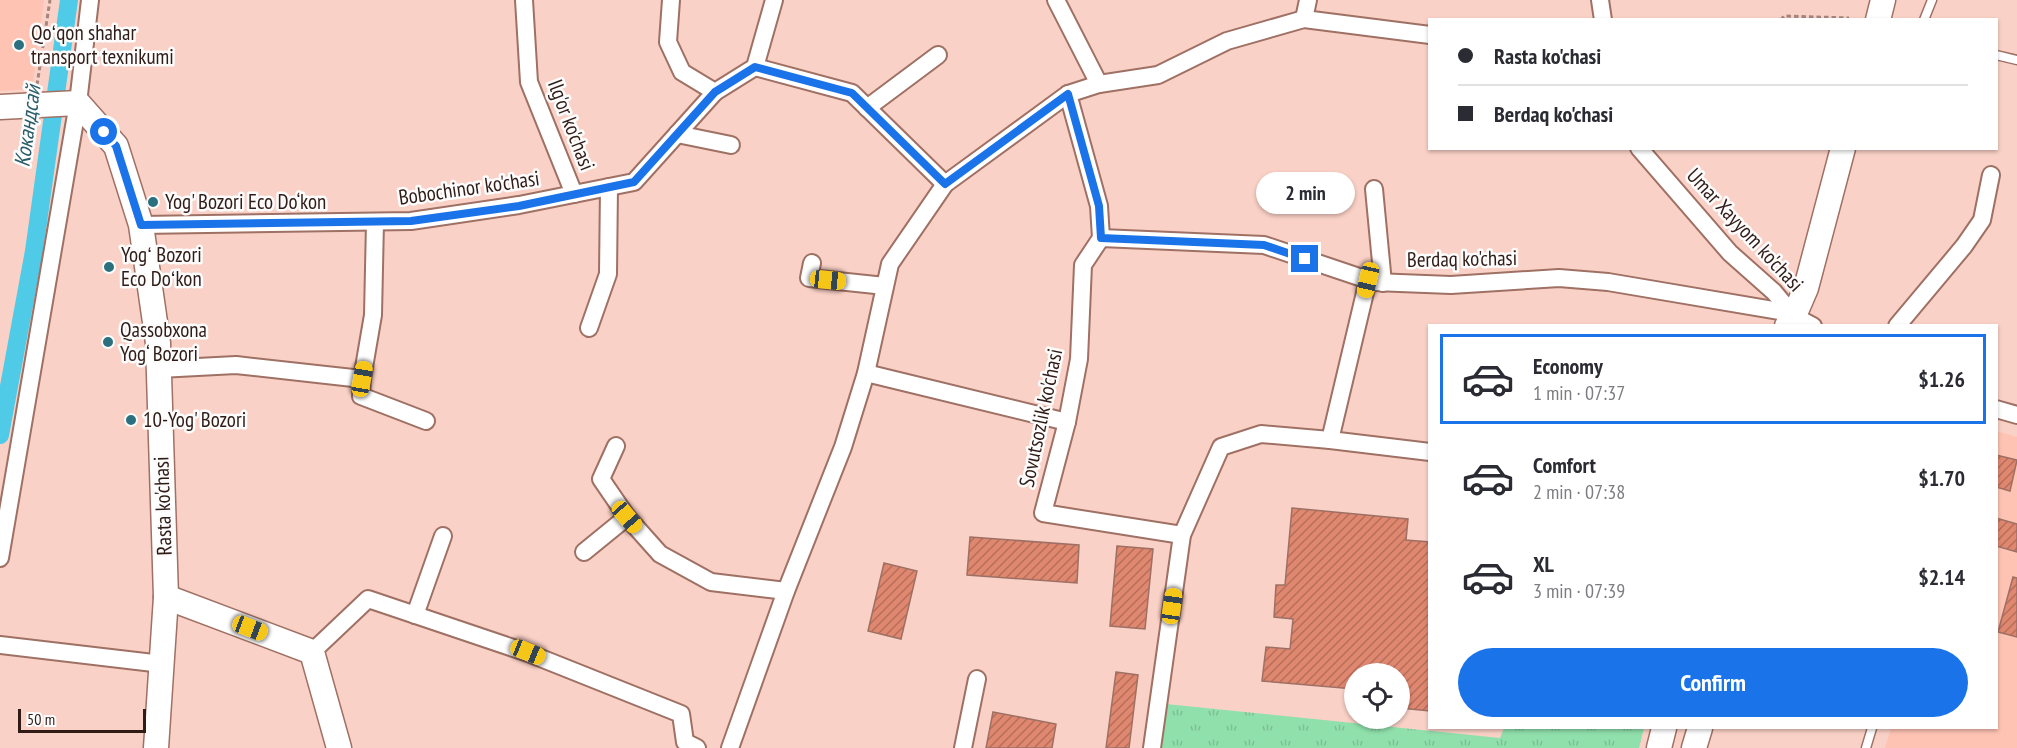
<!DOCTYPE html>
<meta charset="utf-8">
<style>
body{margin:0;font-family:"PT Sans Narrow",sans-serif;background:#f2f2f3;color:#2b2b33;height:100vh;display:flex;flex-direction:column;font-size:22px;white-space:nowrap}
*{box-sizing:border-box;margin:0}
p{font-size:20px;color:#7c7c81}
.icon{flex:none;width:33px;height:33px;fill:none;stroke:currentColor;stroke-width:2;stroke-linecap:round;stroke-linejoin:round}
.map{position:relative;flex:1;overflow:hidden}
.sheet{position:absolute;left:1428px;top:324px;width:570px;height:405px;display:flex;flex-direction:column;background:#fff;border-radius:0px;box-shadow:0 2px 4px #0004}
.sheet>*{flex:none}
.guide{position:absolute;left:1428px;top:18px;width:570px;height:132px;border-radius:0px;box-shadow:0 2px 4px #0004;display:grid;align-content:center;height:132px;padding:0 30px;background:#fff}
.fabs{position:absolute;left:1344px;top:663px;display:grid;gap:12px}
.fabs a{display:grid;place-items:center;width:66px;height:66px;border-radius:50%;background:#fff;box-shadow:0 2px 4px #0004;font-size:30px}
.scale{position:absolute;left:18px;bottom:15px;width:128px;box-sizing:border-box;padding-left:6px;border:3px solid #2f1c17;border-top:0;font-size:16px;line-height:21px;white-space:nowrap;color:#2f1c17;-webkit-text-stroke:4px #fcfcfc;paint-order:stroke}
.end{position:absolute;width:27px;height:27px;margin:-14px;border:8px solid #1a73e8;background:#fff;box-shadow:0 0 0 3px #fff}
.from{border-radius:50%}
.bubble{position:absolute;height:42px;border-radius:21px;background:#fff;box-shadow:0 2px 4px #0004;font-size:20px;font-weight:700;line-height:42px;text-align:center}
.car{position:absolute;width:18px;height:36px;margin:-18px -9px;border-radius:8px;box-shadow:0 0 4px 2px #0007;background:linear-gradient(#f5c518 24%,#345 0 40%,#f5c518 0 76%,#345 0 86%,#f5c518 0)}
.guide b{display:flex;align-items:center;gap:21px;height:57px;font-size:22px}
.guide b+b{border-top:2px solid #e1e1e2}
.guide i{width:15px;height:15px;background:#2b2b33}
ul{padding:10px 0 0;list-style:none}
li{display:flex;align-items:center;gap:18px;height:90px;margin:0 12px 9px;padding:0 18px;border:3px solid transparent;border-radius:0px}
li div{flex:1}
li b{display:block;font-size:22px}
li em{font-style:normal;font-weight:700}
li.selected{border-color:#1a73e8}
li>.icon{width:54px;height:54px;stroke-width:1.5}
.action{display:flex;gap:12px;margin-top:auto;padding:12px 30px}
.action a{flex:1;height:69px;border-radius:36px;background:#1a73e8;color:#fff;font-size:24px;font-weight:700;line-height:69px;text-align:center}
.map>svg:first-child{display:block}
.built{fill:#fec3b3}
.park{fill:url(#park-tufts)}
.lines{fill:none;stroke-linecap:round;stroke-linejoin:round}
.canal{stroke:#4fcbe7;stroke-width:18}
.building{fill:url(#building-hatch);stroke:#9e7064;stroke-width:1.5}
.lane-casing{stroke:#9f7064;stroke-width:11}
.street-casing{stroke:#9f7064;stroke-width:20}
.secondary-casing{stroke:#9f7064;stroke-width:27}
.path{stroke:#a5857d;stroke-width:3;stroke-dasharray:4.5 3;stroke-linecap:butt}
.lane{stroke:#fff;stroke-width:8}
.street{stroke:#fff;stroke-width:16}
.secondary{stroke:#fff;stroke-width:24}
.route{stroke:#1a73e8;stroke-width:8}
.poi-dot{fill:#2b707f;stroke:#fcfcfc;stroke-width:2}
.labels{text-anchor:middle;stroke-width:5;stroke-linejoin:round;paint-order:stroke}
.poi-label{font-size:21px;fill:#2f1c17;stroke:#fcfcfc;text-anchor:start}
.street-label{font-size:21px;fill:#2f1c17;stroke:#fcfcfc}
.water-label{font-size:22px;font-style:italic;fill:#2a5d69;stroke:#fcfcfc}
</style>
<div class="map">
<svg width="2017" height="748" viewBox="0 0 2017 748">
<defs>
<pattern id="park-tufts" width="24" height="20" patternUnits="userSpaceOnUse" patternTransform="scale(1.5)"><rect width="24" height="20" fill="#90e0ac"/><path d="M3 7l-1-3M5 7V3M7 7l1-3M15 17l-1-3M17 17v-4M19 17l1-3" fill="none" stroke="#7cc093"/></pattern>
<pattern id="building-hatch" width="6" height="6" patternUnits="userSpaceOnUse" patternTransform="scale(1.5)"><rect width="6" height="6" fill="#e08770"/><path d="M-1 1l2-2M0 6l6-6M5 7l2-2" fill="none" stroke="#b66e5b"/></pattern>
</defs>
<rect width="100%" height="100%" fill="#fad1c6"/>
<g class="built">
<path d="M0 0H44L32 89 0 91Z"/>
<path d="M1997 431 2017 437V748H1885L1891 728H1996Z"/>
</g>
<path class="park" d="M1166 704 1500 738 1504 728H1644L1639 748H1161Z"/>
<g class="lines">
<path class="canal" d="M0 435 34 251 69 0"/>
</g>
<g class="building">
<path d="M1996 455 2017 460 2010 491 1996 487Z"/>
<path d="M1292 508 1408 519 1406 540 1430 542V711L1400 708V674H1354V689L1262 681 1266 647 1290 649 1293 619 1274 617 1276 585H1285Z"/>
<path d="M1996 518 2017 524V552L1996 546Z"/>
<path d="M970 537 1079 545 1077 583 967 575Z"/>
<path d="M1117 546 1153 549 1145 629 1110 626Z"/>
<path d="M884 563 917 571 901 639 868 631Z"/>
<path d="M2013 577 2017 578V637L1998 632Z"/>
<path d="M1116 672 1138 675 1129 748H1106Z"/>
<path d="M993 712 1056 724 1052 748H986Z"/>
</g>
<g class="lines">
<g class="lane-casing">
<g id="lane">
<path d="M1924 20 1932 0"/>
<path d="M1996 55 2017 60"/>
<path d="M1866 748 1872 728"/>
</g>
</g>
<g class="street-casing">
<g id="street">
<path d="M524 0 529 82 574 194"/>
<path d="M671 0 668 42 682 72 715 92"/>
<path d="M1056 0 1099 84"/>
<path d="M1600 0 1603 20"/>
<path d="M1304 19 1308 0"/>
<path d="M755 67 852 93 945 184"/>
<path d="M1068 94 1099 206 1101 238 1083 265 1079 359 1067 422 1043 513 1182 535"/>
<path d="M867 108 938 55"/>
<path d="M677 134 731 145"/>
<path d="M1639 148 1730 253 1774 292 1794 316 1813 326"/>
<path d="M1374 189 1383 283"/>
<path d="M141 225 411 221 519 205 634 182 715 92 755 67 774 0"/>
<path d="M1101 238 1264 245 1374 282 1451 285 1559 278 1608 282 1791 313"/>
<path d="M812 263 809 278 885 286"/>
<path d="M1897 326 1964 246 1982 220 1991 175"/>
<path d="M589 328 608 274 609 187"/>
<path d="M159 369 236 365 362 379 361 396 426 421"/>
<path d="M866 373 1067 422"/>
<path d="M362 379 373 315 375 222"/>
<path d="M1996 409 2017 415"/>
<path d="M1330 440 1368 280"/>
<path d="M616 446 601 479 627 517 660 554 711 582 786 591"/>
<path d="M584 552 627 517"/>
<path d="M0 558 78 103 90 0"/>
<path d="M415 615 443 536"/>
<path d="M0 645 162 664"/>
<path d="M312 652 368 599 528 653 681 714 685 742 697 748"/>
<path d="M730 748 786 591 843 447 866 373 890 264 945 184 1068 94 1099 84 1158 75 1227 41 1304 19 1430 35"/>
<path d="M963 748 977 679"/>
<path d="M1152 748 1182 535 1221 447 1261 434 1330 440 1430 452"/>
</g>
</g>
<g class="secondary-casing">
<g id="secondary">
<path d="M1878 20 1883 0"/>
<path d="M0 107 78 103 116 146 141 225 158 343 166 597 156 748"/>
<path d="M1787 326 1794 316 1806 288 1843 148"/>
<path d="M166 597 312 652 339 748"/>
<path d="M1659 748 1664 728"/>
<path d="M1694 748 1700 728"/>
</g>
</g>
<g class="path">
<path d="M1781 20 1784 16 1849 18"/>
<path d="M37 85 50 0"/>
</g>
<use href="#lane" class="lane"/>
<use href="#street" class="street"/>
<use href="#secondary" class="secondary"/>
</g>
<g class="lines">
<path class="route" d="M104 132 116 146 141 225 411 221 519 206 634 182 715 92 755 67 852 93 945 184 1068 94 1099 206 1101 238 1264 245 1305 259"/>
</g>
<g class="poi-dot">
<circle cx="19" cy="45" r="6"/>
<circle cx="153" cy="202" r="6"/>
<circle cx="109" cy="267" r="6"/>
<circle cx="108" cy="342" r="6"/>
<circle cx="131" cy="420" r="6"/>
</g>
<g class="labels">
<g class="poi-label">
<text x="31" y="40">Qoʻqon shahar<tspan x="31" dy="24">transport texnikumi</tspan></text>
<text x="165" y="209">Yog' Bozori Eco Do‘kon</text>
<text x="121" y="262">Yogʻ Bozori<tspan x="121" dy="24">Eco Doʻkon</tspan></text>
<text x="120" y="337">Qassobxona<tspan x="120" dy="24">Yog‘ Bozori</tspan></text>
<text x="143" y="427">10-Yog' Bozori</text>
</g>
<g class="street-label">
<text transform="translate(571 125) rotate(69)" y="7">Ilg'or ko'chasi</text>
<text transform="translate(469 188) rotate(-8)" y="7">Bobochinor ko'chasi</text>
<text transform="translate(1745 230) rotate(47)" y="7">Umar Xayyom ko'chasi</text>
<text transform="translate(1462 259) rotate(-1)" y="7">Berdaq ko'chasi</text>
<text transform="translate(1041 418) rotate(-78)" y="7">Sovutsozlik ko'chasi</text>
<text transform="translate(163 506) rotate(-92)" y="7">Rasta ko'chasi</text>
</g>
<g class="water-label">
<text transform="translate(27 126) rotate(-82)" y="8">Кокандсай</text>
</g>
</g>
</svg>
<div class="fabs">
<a><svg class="icon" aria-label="locate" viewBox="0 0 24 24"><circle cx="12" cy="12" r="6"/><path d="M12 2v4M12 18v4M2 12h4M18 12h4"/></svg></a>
</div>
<div class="scale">50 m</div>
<i class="end from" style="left:104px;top:132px"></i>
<i class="end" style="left:1305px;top:259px"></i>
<div class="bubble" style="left:1256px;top:172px;width:99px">2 min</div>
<i class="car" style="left:828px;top:280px;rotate:96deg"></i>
<i class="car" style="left:1368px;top:280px;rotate:193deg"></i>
<i class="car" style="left:362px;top:379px;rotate:10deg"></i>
<i class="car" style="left:627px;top:517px;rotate:139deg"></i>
<i class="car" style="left:1172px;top:606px;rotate:8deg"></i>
<i class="car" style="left:250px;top:628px;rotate:111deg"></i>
<i class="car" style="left:528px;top:652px;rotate:112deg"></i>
<div class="guide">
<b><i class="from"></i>Rasta ko'chasi</b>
<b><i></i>Berdaq ko'chasi</b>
</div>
<section class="sheet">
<ul>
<li class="selected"><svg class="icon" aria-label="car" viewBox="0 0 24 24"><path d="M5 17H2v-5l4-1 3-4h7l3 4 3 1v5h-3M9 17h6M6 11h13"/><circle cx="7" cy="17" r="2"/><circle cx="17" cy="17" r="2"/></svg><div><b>Economy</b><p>1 min · 07:37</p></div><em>$1.26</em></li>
<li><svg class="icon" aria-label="car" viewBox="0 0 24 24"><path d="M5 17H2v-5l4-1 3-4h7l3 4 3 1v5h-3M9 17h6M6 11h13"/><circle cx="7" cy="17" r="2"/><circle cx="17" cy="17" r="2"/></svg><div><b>Comfort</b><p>2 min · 07:38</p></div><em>$1.70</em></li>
<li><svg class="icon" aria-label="car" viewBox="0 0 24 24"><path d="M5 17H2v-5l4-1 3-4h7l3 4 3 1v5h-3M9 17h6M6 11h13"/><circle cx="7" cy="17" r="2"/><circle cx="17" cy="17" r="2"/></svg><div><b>XL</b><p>3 min · 07:39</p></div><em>$2.14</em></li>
</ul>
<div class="action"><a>Confirm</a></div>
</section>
</div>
